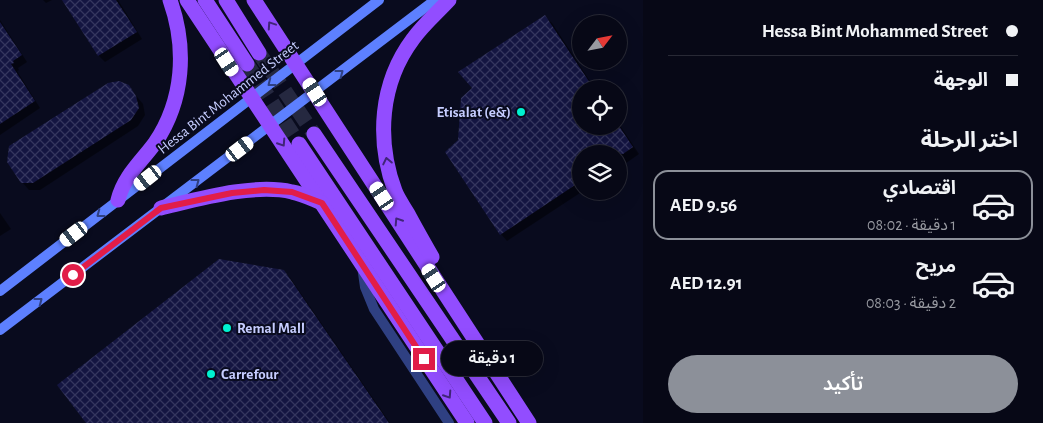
<!DOCTYPE html>
<html lang="ar">
<meta charset="utf-8">
<style>
body{margin:0;font-family:"Alegreya Sans","Noto Sans Arabic",sans-serif;background:#10111f;color:#f1f3f6;direction:rtl;height:100vh;display:flex;flex-direction:column;font-size:19px;white-space:nowrap}
*{box-sizing:border-box;margin:0}
p{font-size:16px;color:#989aa1}
.icon{flex:none;width:28px;height:28px;fill:none;stroke:currentColor;stroke-width:2;stroke-linecap:round;stroke-linejoin:round}
.map{position:relative;flex:1;overflow:hidden;direction:ltr}
.side{display:flex;flex-direction:column;background:#070816;width:400px}
.side>*{flex:none}
.hud{display:grid;align-content:center;height:110px;padding:0 25px;background:#070816}
.needle{width:32px;rotate:58deg}
.tools{position:absolute;left:572px;top:15px;display:grid;gap:10px}
.tools a{display:grid;place-items:center;width:55px;height:55px;border-radius:50%;background:#070816;box-shadow:0 5px 20px #0002,0 0 0 1px #282935;font-size:25px}
.end{position:absolute;width:22px;height:22px;margin:-11px;border:6px solid #e11d48;background:#fff;box-shadow:0 0 0 2px #fff}
.from{border-radius:50%}
.bubble{position:absolute;height:35px;border-radius:18px;background:#070816;box-shadow:0 5px 20px #0002,0 0 0 1px #282935;font-size:16px;font-weight:600;line-height:35px;text-align:center;direction:rtl}
.car{position:absolute;width:15px;height:30px;margin:-15px -8px;border-radius:6px;box-shadow:0 0 4px 1px #0007;background:linear-gradient(#fff 24%,#345 0 40%,#fff 0 76%,#345 0 86%,#fff 0)}
.hud b{display:flex;align-items:center;gap:18px;height:48px;font-size:19px}
.hud b+b{border-top:1px solid #282935}
.hud i{width:12px;height:12px;background:#f1f3f6}
ul{padding:0;list-style:none}
li{display:flex;align-items:center;gap:15px;height:70px;margin:0 10px 8px;padding:0 15px;border:2px solid transparent;border-radius:15px}
li div{flex:1}
li b{display:block;font-size:19px}
li em{font-style:normal;font-weight:600}
li.on{border-color:#8c9099}
li>.icon{width:45px;height:45px;stroke-width:1.5}
h2{padding:0 25px;font-size:22px;line-height:60px}
.cta{display:flex;gap:10px;margin-top:auto;padding:10px 25px}
.cta a{flex:1;height:58px;border-radius:30px;background:#8c9099;color:#fff;font-size:20px;font-weight:600;line-height:58px;text-align:center}
main{display:flex;flex:1;min-height:0}
.map>svg:first-child{display:block}
.shadow{fill:#0007}
.building{fill:url(#building-cross-hatch)}
.lines{fill:none;stroke-linecap:round;stroke-linejoin:round}
.primary-tunnel{stroke:#252840;stroke-width:15;stroke-dasharray:15 8;stroke-linecap:butt}
.street{stroke:#2f4082;stroke-width:10}
.secondary{stroke:#5d80ff;stroke-width:10}
.primary{stroke:#924dff;stroke-width:15}
.oneway{stroke:#402578}
.oneway2{stroke:#2f4083}
.route{stroke:#e11d48;stroke-width:6}
.poi-dot{fill:#00f1d0;stroke:#090b1e;stroke-width:2}
.labels{text-anchor:middle;stroke-width:4;stroke-linejoin:round;paint-order:stroke}
.street-label{font-size:15px;fill:#c6cdff;stroke:#090b1e}
.poi-label{font-size:15px;font-weight:bold;fill:#c6cdff;stroke:#090b1e;text-anchor:start}
</style>
<main>
<section class="side">
<div class="hud">
<b><i class="from"></i>Hessa Bint Mohammed Street</b>
<b><i></i>الوجهة</b>
</div>
<h2>اختر الرحلة</h2>
<ul>
<li class="on"><svg class="icon" aria-label="car" viewBox="0 0 24 24"><path d="M5 17H2v-5l4-1 3-4h7l3 4 3 1v5h-3M9 17h6M6 11h13"/><circle cx="7" cy="17" r="2"/><circle cx="17" cy="17" r="2"/></svg><div><b>اقتصادي</b><p>1 دقيقة · 08:02</p></div><em>AED 9.56</em></li>
<li><svg class="icon" aria-label="car" viewBox="0 0 24 24"><path d="M5 17H2v-5l4-1 3-4h7l3 4 3 1v5h-3M9 17h6M6 11h13"/><circle cx="7" cy="17" r="2"/><circle cx="17" cy="17" r="2"/></svg><div><b>مريح</b><p>2 دقيقة · 08:03</p></div><em>AED 12.91</em></li>
</ul>
<div class="cta"><a>تأكيد</a></div>
</section>
<div class="map">
<svg width="643" height="423" viewBox="0 0 643 423">
<defs>
<pattern id="building-cross-hatch" width="8" height="8" patternUnits="userSpaceOnUse" patternTransform="scale(1.25)"><rect width="8" height="8" fill="#141541"/><path d="M0 0l8 8M0 8l8-8" fill="none" stroke="#35365e"/></pattern>
</defs>
<rect width="100%" height="100%" fill="#090b1e"/>
<g class="shadow">
<path d="M43 0H52L46 3Z"/>
<path d="M63 0H118L142 39 105 62 99 56Z"/>
<path d="M545 17 552 23 595 89H581V126H619V124L639 154 619 168V154H581V191H583L507 241 501 234 459 140Z"/>
<path d="M0 20 27 62 18 68 19 70 17 71 40 108 0 135Z"/>
<path d="M128 86 143 104 145 115 138 126 40 190H29L22 182Z"/>
<path d="M0 213 11 229 0 236Z"/>
<path d="M284 271 291 279 390 423H88Z"/>
</g>
<g class="building">
<path d="M62 0H116L137 32 98 56Z"/>
<path d="M545 15 594 89H581V126H619L633 147 623 154H581V181L500 235 445 152 458 140 461 98 472 88 458 72Z"/>
<path d="M0 22 22 55 13 61 14 63 11 64 35 101 0 124Z"/>
<path d="M119 81 129 85 136 96 139 108 131 120 33 183H21L7 162 9 146 108 83Z"/>
<path d="M219 259 284 270 389 423H86L57 385Z"/>
</g>
<g class="lines">
<g class="primary-tunnel">
<path d="M259 53 314 134"/>
<path d="M247 64 299 144"/>
</g>
<path class="street" d="M362 266 365 287 374 309 449 423"/>
<g class="secondary">
<path d="M0 291 379 0"/>
<path d="M0 330 435 0"/>
</g>
<g class="primary">
<path d="M187 0 467 423"/>
<path d="M205 0 247 64"/>
<path d="M226 0 259 53"/>
<path d="M254 0 529 423"/>
<path d="M314 134 509 423"/>
<path d="M299 144 485 423"/>
<path d="M118 200C124 176 141 162 155 143 184 100 187 48 170 0"/>
<path d="M161 208C199 199 254 183 292 192 303 194 312 199 322 203"/>
<path d="M432 257C424 243 416 229 408 214 404 207 398 199 395 191 376 140 380 83 413 39 423 25 437 13 449 0"/>
</g>
</g>
<defs><path id="oneway-chevron" d="M-2-3.5L2.5 0L-2 3.5" fill="none" stroke-width="1.6" stroke-linecap="round" stroke-linejoin="round" transform="scale(1.25)"/></defs>
<g class="oneway">
<use href="#oneway-chevron" transform="translate(271 25) rotate(-124)"/>
<use href="#oneway-chevron" transform="translate(282 143) rotate(57)"/>
<use href="#oneway-chevron" transform="translate(387 161) rotate(-102)"/>
<use href="#oneway-chevron" transform="translate(398 221) rotate(-123)"/>
<use href="#oneway-chevron" transform="translate(448 395) rotate(57)"/>
</g>
<g class="oneway2">
<use href="#oneway-chevron" transform="translate(340 73) rotate(-37)"/>
<use href="#oneway-chevron" transform="translate(271 83) rotate(142)"/>
<use href="#oneway-chevron" transform="translate(196 182) rotate(-37)"/>
<use href="#oneway-chevron" transform="translate(100 214) rotate(143)"/>
<use href="#oneway-chevron" transform="translate(39 301) rotate(-37)"/>
</g>
<g class="lines">
<path class="route" d="M73 275 161 208 232 193 264 190 292 192 322 203 424 359"/>
</g>
<g class="poi-dot">
<circle cx="521" cy="112" r="5"/>
<circle cx="227" cy="328" r="5"/>
<circle cx="211" cy="374" r="5"/>
</g>
<g class="labels">
<g class="street-label">
<text transform="translate(228 97) rotate(-38)" y="5">Hessa Bint Mohammed Street</text>
</g>
<g class="poi-label">
<text x="511" y="117" text-anchor="end">Etisalat (e&amp;)</text>
<text x="237" y="333">Remal Mall</text>
<text x="221" y="379">Carrefour</text>
</g>
</g>
</svg>
<div class="tools">
<a><svg class="needle" viewBox="-14 -14 28 28"><path d="M0-13l5 13h-10z" fill="#e53935"/><path d="M0 13l5-13h-10z" fill="#989aa1"/></svg></a>
<a><svg class="icon" aria-label="locate" viewBox="0 0 24 24"><circle cx="12" cy="12" r="6"/><path d="M12 2v4M12 18v4M2 12h4M18 12h4"/></svg></a>
<a><svg class="icon" aria-label="layers" viewBox="0 0 24 24"><path d="M12 4l9 5-9 5-9-5zM3 14l9 5 9-5"/></svg></a>
</div>
<i class="end from" style="left:73px;top:275px"></i>
<i class="end" style="left:424px;top:359px"></i>
<div class="bubble" style="left:441px;top:341px;width:102px">1 دقيقة</div>
<i class="car" style="left:227px;top:62px;rotate:147deg"></i>
<i class="car" style="left:315px;top:92px;rotate:327deg"></i>
<i class="car" style="left:240px;top:149px;rotate:53deg"></i>
<i class="car" style="left:148px;top:178px;rotate:232deg"></i>
<i class="car" style="left:382px;top:196px;rotate:327deg"></i>
<i class="car" style="left:74px;top:234px;rotate:233deg"></i>
<i class="car" style="left:434px;top:278px;rotate:327deg"></i>
</div>
</main>
